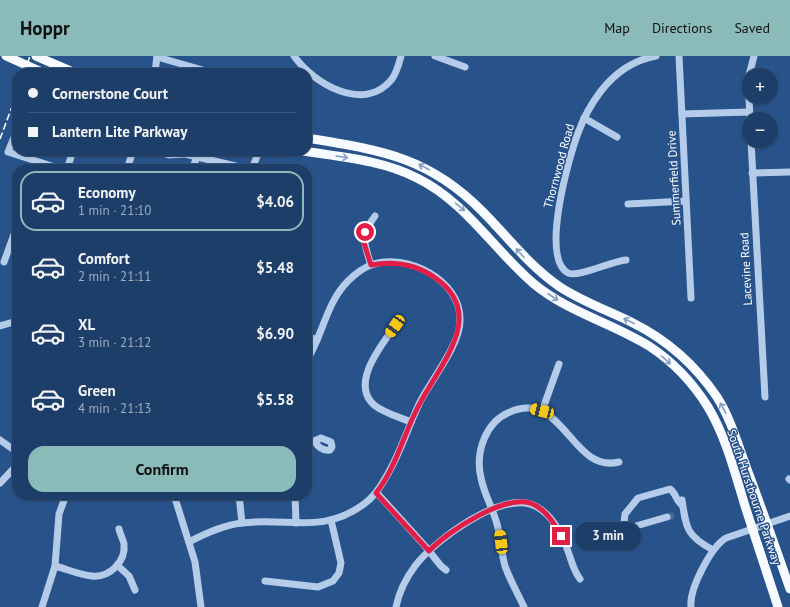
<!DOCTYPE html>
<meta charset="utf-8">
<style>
body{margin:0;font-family:"PT Sans",sans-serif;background:#2a4971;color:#f1f3f6;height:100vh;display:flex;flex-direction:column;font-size:15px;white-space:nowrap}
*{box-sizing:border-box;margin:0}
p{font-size:13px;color:#a0aec0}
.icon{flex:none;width:22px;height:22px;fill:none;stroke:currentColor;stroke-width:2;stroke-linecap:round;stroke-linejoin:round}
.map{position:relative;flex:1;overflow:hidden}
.panel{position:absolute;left:12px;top:108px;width:300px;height:336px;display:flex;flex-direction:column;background:#1d3e68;border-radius:16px;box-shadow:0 1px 3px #0004,0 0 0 1px #3b577c}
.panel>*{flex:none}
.top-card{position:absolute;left:12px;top:12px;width:300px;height:88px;border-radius:16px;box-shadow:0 1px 3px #0004,0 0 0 1px #3b577c;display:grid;align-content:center;height:88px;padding:0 16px;background:#1d3e68}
.buttons{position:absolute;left:742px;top:12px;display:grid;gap:8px}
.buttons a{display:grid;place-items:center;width:36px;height:36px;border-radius:50%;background:#1d3e68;box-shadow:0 1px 3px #0004,0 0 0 1px #3b577c;font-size:20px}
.end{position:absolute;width:18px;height:18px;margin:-9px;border:5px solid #e11d48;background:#fff;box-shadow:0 0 0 2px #fff}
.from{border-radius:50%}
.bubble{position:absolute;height:28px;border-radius:14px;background:#1d3e68;box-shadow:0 1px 3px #0004,0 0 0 1px #3b577c;font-size:13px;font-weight:600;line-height:28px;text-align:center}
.car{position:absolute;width:12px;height:24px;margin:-12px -6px;border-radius:5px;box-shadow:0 0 3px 1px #0007;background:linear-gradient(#f5c518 24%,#345 0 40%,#f5c518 0 76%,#345 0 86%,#f5c518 0)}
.top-card b{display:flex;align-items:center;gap:14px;height:38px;font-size:15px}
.top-card b+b{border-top:1px solid #3b577c}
.top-card i{width:10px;height:10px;background:#f1f3f6}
ul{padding:7px 0 0;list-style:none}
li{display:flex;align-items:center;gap:12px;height:60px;margin:0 8px 6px;padding:0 8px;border:2px solid transparent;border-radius:16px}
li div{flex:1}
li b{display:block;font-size:15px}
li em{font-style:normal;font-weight:600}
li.active{border-color:#8bbbb9}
li>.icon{width:36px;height:36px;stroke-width:1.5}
.cta{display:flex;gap:8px;margin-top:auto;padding:8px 16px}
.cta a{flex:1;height:46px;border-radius:16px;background:#8bbbb9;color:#111;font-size:16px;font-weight:600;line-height:46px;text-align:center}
header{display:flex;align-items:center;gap:24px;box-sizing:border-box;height:56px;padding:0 20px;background:#8bbbb9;color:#111}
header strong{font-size:19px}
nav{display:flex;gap:22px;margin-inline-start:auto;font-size:14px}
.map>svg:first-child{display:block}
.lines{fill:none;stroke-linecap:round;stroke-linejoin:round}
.minor-tunnel{stroke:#476c9c;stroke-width:7;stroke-dasharray:7 3.5;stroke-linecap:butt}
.minor{stroke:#b4cce9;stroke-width:7}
.major{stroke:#f7fafe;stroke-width:9}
.rail{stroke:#fff;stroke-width:1.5;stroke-dasharray:7 3;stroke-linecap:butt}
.oneway{stroke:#859ebe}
.route{stroke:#e11d48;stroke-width:5}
.labels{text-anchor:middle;stroke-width:3;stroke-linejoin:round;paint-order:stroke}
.street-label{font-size:12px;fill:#fff;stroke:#27528a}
</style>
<header>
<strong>Hoppr</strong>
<nav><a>Map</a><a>Directions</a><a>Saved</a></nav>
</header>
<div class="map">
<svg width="790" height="551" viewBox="0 0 790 551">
<rect width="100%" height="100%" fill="#27528a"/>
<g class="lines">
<path class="minor-tunnel" d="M667 461 676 459"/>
<g class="minor">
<path d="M294 0C313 27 364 58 392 23 397 16 399 8 401 0"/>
<path d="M435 0 465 11"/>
<path d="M679 0 691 242"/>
<path d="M157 1 213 17"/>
<path d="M155 17 157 0"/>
<path d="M682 58 749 56"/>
<path d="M584 62 617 81"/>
<path d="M750 63 748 23 754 0"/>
<path d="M17 74 8 96 61 113"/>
<path d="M751 85 765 341"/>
<path d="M157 95 169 99 185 98 248 113"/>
<path d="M67 113 73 95"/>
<path d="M127 113 133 95"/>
<path d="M192 113 197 101"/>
<path d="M252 113 259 95"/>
<path d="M752 117 790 116"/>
<path d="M628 148 686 145"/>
<path d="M626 204C612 205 577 222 568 217 540 202 569 101 578 77 583 63 591 48 601 35 615 17 634 4 656 0"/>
<path d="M4 206 17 170"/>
<path d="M371 209C364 187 360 180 375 160"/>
<path d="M0 270 17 265"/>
<path d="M395 270C381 290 350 327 374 349 384 357 399 361 411 366"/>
<path d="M307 280 317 284"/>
<path d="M542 355 559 308"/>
<path d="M0 384 17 396"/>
<path d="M307 388 321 382 331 386 332 391 330 394C323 395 318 391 315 386"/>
<path d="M789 423 790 424"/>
<path d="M0 427 17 409"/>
<path d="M377 437 425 490 441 510 446 514"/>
<path d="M174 439 195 506 201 551"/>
<path d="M239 439 242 467"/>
<path d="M295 439 296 467"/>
<path d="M682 444C686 473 687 480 713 494"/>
<path d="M667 461 629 472 624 467 625 458 638 442 670 433C676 437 676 445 682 449"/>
<path d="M189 486C204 478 225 469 242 467 288 461 322 479 364 448 374 441 380 432 386 421 400 398 408 371 420 346 431 324 460 289 460 265 462 224 406 196 371 209 363 212 354 219 348 225 326 247 323 279 307 304"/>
<path d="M117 509 129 520 135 534"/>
<path d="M55 510C67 513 79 519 92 520 109 522 126 506 124 488 123 483 120 478 119 473"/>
<path d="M265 525 318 531 333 525 339 517 341 507 331 464"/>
<path d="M42 551 55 510 59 458 66 439"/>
<path d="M396 551C399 536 406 522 415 510 434 485 505 431 537 451 553 460 563 480 569 498 572 507 574 515 580 523"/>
<path d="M524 551C518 538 510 524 505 510 501 496 501 482 497 468 493 453 484 438 481 422 475 397 485 366 510 356 564 333 571 418 619 406"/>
<path d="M691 551C689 533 711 491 726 482L790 460"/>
</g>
<g class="major">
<path d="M6 0 44 17"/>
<path d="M36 0 75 17"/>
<path d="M307 82C379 94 428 100 482 155 508 181 529 210 560 231 583 246 609 255 633 267 667 284 696 310 717 341 731 363 738 389 747 413 762 453 776 493 790 533"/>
<path d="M303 95C341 101 382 104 417 122 466 146 493 193 534 228 568 256 612 267 649 290 672 305 693 327 708 351 726 381 735 417 745 450 756 484 767 517 778 551"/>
</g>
<g class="rail">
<path d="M24 17 30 0"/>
<path d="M0 83 17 37"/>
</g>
</g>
<defs><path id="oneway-shaft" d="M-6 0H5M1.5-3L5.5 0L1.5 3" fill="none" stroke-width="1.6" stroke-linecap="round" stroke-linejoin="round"/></defs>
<g class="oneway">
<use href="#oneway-shaft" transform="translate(342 101) rotate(9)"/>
<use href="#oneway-shaft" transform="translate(424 111) rotate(-152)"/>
<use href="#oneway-shaft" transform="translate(460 151) rotate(40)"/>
<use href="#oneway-shaft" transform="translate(520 197) rotate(-132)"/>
<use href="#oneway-shaft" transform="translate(553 241) rotate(33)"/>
<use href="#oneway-shaft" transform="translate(629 265) rotate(-154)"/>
<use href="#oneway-shaft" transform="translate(666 304) rotate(42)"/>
<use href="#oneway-shaft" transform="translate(723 352) rotate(-119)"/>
</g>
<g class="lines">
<path class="route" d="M365 176 364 187 371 209C393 205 415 208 434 221 491 259 436 312 416 355 403 381 395 413 376 437L429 495C447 476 503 439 530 447 545 452 554 466 561 480"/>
</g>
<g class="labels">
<g class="street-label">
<text transform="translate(559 110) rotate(-75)" y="4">Thornwood Road</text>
<text transform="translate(674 122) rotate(-93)" y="4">Summerfield Drive</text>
<text transform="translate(746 213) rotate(-93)" y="4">Lacevine Road</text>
<text transform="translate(754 441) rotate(71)" y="4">South Hurstbourne Parkway</text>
</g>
</g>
</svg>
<div class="buttons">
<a>+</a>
<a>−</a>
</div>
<i class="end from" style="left:365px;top:176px"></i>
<i class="end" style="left:561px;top:480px"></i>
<div class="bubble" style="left:575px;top:466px;width:66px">3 min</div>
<i class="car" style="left:395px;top:270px;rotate:215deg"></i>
<i class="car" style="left:542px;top:355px;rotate:284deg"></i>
<i class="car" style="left:501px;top:486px;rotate:353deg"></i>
<div class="top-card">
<b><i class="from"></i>Cornerstone Court</b>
<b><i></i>Lantern Lite Parkway</b>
</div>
<section class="panel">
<ul>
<li class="active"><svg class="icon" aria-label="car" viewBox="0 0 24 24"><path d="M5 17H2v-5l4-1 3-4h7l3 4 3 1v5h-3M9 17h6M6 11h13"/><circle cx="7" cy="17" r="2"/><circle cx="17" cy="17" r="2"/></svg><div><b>Economy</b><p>1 min · 21:10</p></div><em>$4.06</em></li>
<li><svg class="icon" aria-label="car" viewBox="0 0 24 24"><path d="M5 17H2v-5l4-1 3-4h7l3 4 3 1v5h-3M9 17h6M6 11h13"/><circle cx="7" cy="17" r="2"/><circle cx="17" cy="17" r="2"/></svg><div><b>Comfort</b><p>2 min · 21:11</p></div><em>$5.48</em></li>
<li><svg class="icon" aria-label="car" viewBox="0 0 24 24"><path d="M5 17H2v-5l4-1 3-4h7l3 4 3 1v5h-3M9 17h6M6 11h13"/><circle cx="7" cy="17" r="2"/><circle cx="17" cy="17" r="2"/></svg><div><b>XL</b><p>3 min · 21:12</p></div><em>$6.90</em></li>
<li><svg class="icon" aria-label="car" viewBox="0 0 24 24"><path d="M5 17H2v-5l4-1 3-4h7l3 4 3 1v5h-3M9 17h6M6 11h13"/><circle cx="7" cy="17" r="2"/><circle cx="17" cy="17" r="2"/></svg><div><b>Green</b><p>4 min · 21:13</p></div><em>$5.58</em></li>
</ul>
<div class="cta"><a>Confirm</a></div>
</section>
</div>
